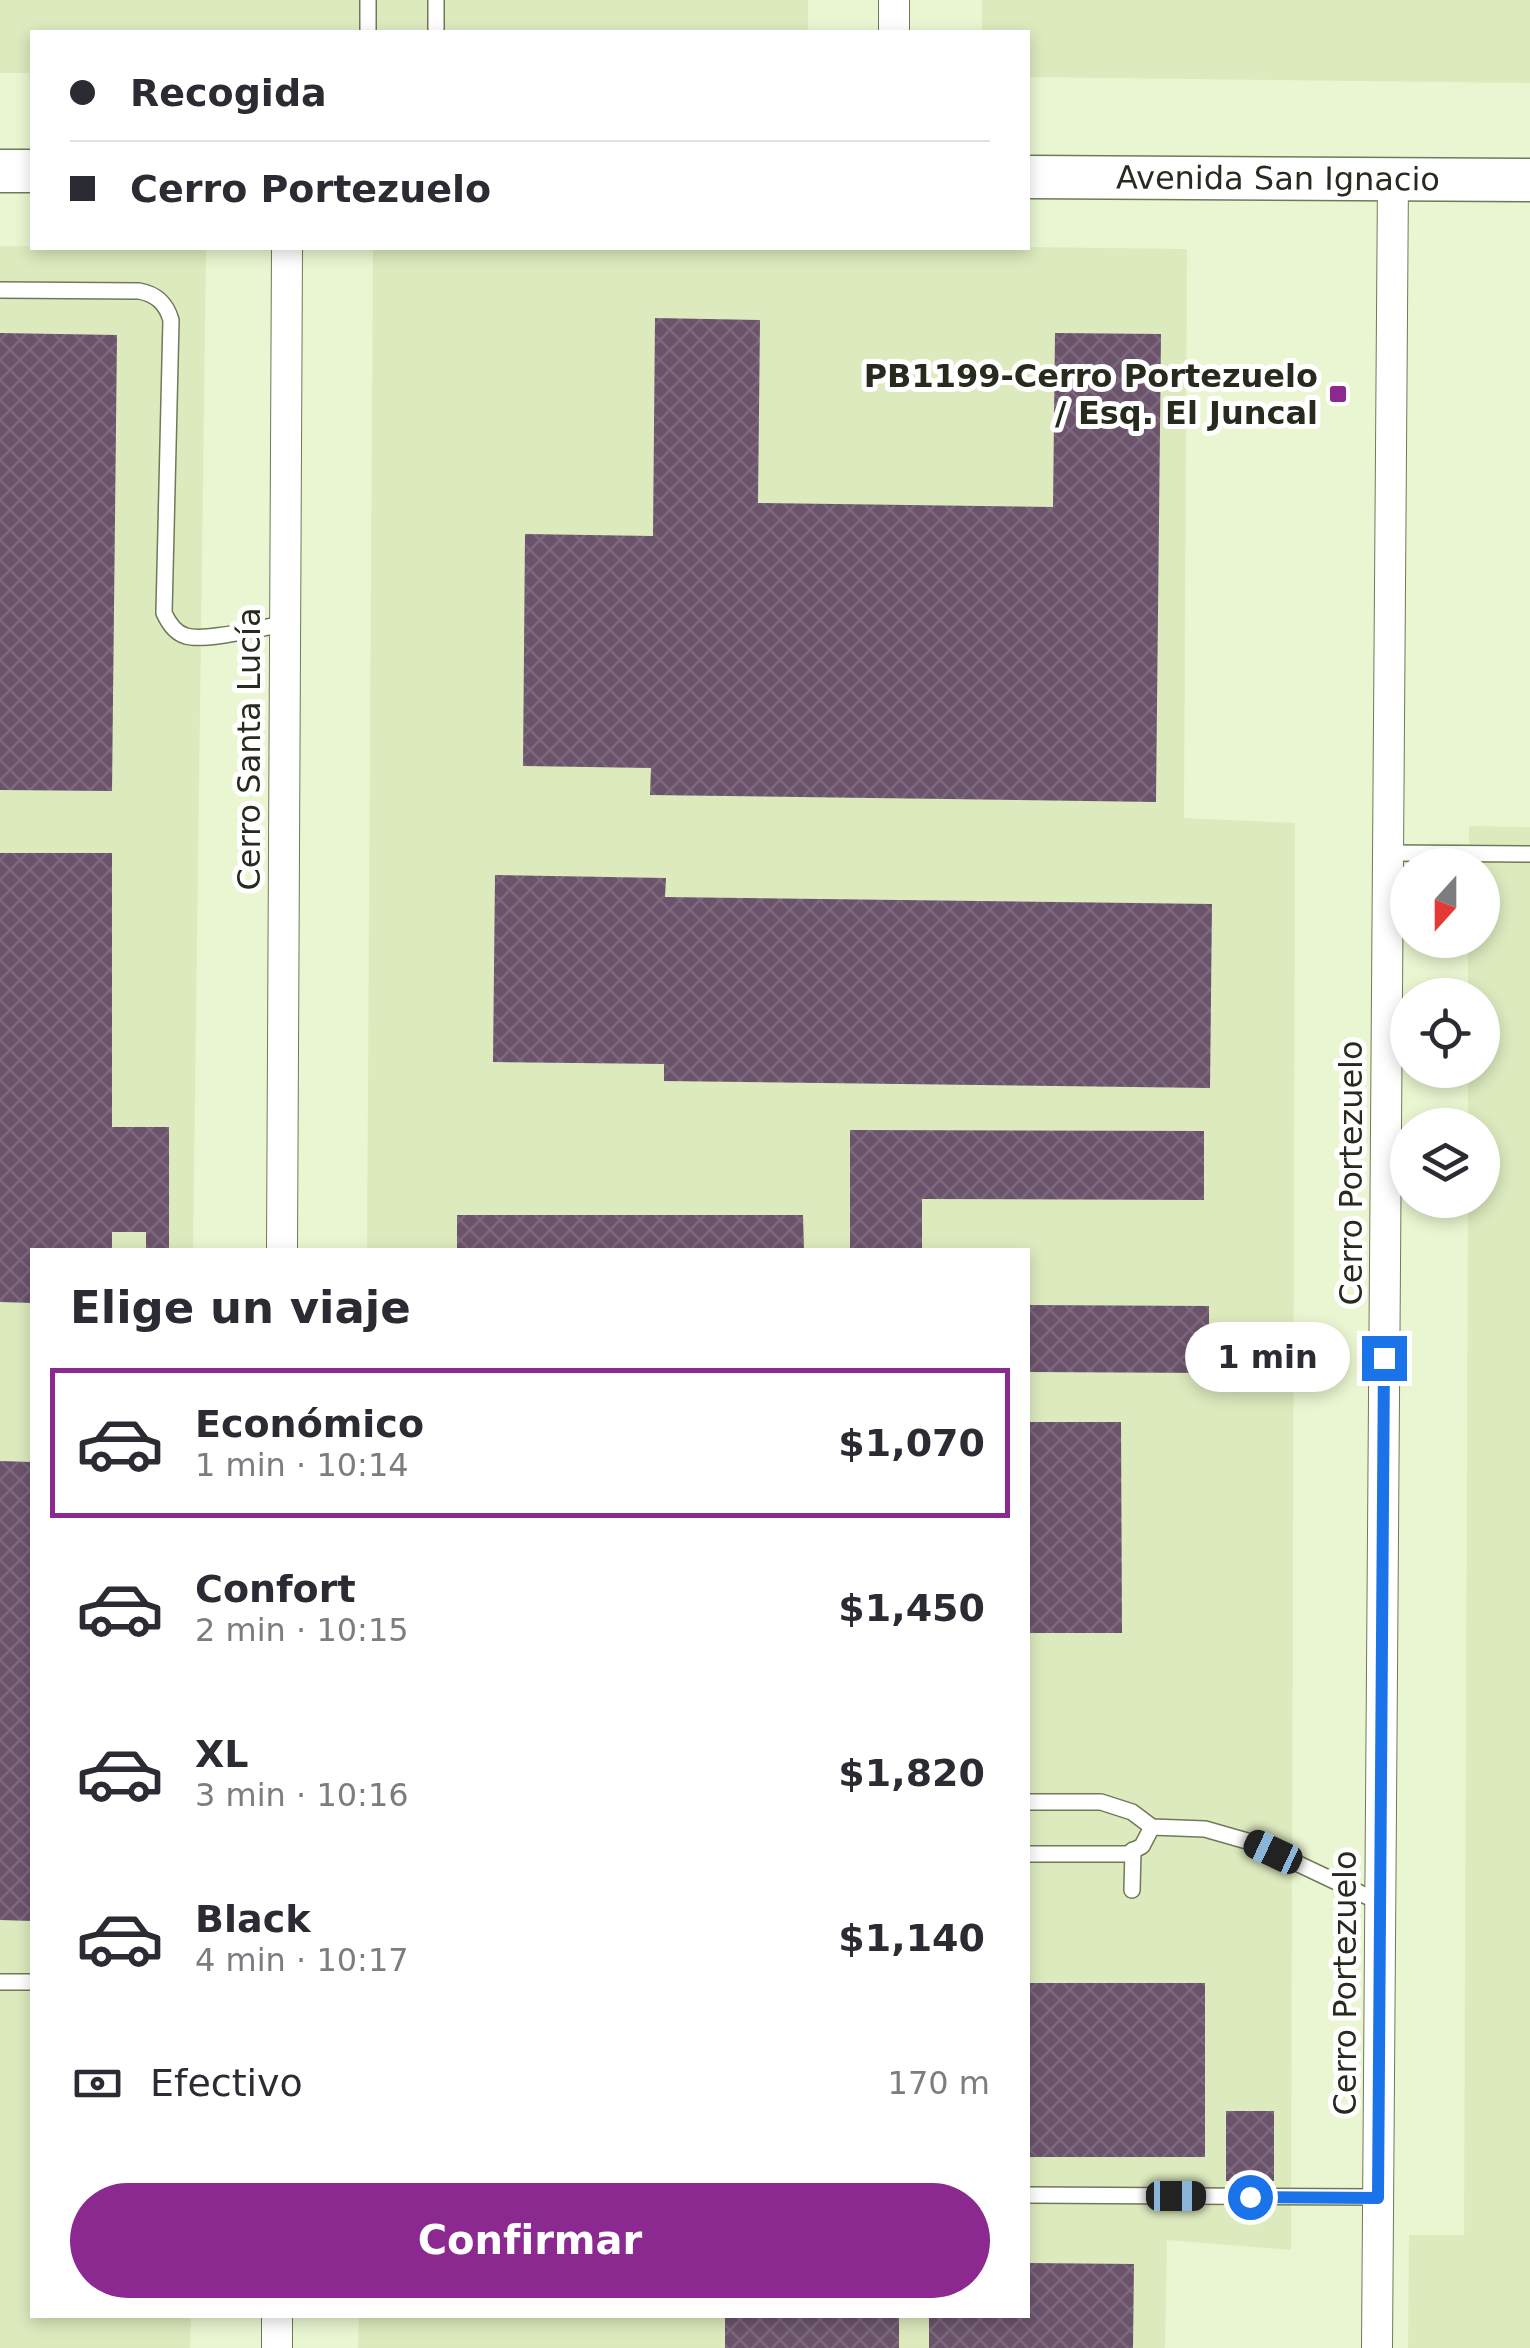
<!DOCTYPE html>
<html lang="es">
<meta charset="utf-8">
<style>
body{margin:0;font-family:"DejaVu Sans",sans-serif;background:#f7f7f7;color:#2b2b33;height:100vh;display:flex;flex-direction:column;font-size:38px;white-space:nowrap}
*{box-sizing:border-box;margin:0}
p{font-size:32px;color:#7c7c81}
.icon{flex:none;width:55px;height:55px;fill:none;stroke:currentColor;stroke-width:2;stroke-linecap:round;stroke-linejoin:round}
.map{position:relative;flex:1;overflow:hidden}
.side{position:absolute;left:30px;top:1248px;width:1000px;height:1070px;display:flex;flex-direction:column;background:#fff;border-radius:0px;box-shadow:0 5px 15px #0003}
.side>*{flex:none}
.guide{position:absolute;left:30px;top:30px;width:1000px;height:220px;border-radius:0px;box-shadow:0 5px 15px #0003;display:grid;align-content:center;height:220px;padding:0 40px;background:#fff}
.needle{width:65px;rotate:201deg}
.controls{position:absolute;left:1390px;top:848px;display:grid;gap:20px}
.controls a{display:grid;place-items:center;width:110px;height:110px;border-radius:50%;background:#fff;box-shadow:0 5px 15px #0003;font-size:50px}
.end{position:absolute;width:45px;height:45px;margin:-22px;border:12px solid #1a73e8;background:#fff;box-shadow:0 0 0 5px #fff}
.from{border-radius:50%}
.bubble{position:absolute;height:70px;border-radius:35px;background:#fff;box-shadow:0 5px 15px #0003;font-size:32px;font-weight:700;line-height:70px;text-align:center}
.car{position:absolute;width:30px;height:60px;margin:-30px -15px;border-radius:12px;box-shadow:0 0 8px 2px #0007;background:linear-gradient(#222 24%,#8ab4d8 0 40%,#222 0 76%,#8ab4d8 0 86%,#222 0)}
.guide b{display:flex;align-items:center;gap:35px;height:95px;font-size:38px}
.guide b+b{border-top:2px solid #e1e1e2}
.guide i{width:25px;height:25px;background:#2b2b33}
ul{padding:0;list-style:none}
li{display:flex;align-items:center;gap:30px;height:150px;margin:0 20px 15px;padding:0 20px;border:5px solid transparent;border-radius:0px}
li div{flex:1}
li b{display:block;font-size:38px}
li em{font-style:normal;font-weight:700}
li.selected{border-color:#8b2991}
li>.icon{width:90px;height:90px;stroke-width:1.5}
h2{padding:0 40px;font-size:45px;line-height:120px}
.pay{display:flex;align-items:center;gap:25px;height:110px;padding:0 40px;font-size:38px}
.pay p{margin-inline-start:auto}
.cta{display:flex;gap:20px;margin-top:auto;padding:20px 40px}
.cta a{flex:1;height:115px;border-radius:60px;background:#8b2991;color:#fff;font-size:40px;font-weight:700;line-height:115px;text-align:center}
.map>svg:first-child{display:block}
.built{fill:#ddeabe}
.building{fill:url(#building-cross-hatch)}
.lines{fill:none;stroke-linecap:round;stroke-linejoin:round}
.lane-casing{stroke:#707959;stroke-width:18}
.street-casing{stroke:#707959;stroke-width:32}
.secondary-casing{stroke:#707959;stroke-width:45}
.lane{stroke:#fff;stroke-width:15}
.street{stroke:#fff;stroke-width:30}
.secondary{stroke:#fff;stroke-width:42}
.route{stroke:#1a73e8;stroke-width:12}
.poi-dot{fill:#8b2991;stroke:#fff;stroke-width:4}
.labels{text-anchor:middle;stroke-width:10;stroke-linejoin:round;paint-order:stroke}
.street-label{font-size:32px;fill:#272b1e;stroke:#fff}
.poi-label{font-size:32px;font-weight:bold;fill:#272b1e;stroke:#fff;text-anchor:end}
</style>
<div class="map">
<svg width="1530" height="2348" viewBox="0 0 1530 2348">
<defs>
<pattern id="building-cross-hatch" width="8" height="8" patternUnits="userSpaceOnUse" patternTransform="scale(2.5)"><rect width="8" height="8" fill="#6b536c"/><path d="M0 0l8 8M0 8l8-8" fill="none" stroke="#7c697c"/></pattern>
</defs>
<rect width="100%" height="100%" fill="#eaf6d1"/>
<g class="built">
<path d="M0 0H808V32H32V73H0Z"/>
<path d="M982 0H1530V83L1028 77V32H982Z"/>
<path d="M0 246 206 248 193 1250H32V2315H191L190 2348H0Z"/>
<path d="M1028 247 1187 249 1184 818 1295 823 1291 2250 1167 2240 1165 2348H358L359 2315H1028V1250H367L373 248Z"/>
<path d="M1469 826 1530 827V2348H1408L1409 2235H1464L1468 1200H1482V1125H1468V1070H1482V995H1468V940H1482V865H1469Z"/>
</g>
<g class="building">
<path d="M655 318 760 320 758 503 1053 507 1055 333 1161 334 1156 802 650 795 651 768 523 766 525 534 653 536Z"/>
<path d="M0 333 117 335 112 791 0 790Z"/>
<path d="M0 853H112V1127H169V1250H146V1232H112V1250H32V1303L0 1302Z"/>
<path d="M495 875 666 878 665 897 1212 904 1210 1088 664 1081V1064L493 1062Z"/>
<path d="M850 1130 1204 1131V1200L922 1199V1250H850Z"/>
<path d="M457 1215H803L804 1250H457Z"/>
<path d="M1028 1305 1209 1306V1373L1028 1372Z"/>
<path d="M1028 1422H1121L1122 1633H1028Z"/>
<path d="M0 1461 32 1462V1921L0 1920Z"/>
<rect x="1028" y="1983" width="177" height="174"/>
<rect x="1226" y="2111" width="48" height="70"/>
<path d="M1028 2263 1134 2264 1133 2348H929V2315H1028Z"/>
<rect x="725" y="2315" width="174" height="33"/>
</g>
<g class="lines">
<g class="lane-casing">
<g id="lane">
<path d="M368 0V32"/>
<path d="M436 32V0"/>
<path d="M0 290 139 291C156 294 166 303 171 320L164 613C169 624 175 633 186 636 205 642 263 627 285 624"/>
<path d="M1388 853 1530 854"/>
<path d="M1028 1802H1101L1132 1812 1152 1827 1205 1829 1254 1843 1381 1903"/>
<path d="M1028 1854H1127L1142 1846 1152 1827"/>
<path d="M1132 1890 1133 1850"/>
<path d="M0 1982H32"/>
<path d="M1028 2195 1378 2197"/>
</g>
</g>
<g class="street-casing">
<g id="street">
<path d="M894 32V0"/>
<path d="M282 1250 287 248"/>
<path d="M277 2348V2315"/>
<path d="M1377 2348 1393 179"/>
</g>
</g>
<g class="secondary-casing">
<g id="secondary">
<path d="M0 171H32"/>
<path id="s1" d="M1028 177 1530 180"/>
</g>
</g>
<use href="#lane" class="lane"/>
<use href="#street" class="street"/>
<use href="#secondary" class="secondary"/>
</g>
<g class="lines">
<path class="route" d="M1250 2197 1378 2198 1384 1358"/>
</g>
<rect class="poi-dot" x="1328" y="384" width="20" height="20" rx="5"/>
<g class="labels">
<g class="street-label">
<text dy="11" stroke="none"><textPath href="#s1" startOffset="250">Avenida San Ignacio</textPath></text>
<text transform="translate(249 749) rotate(-90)" y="11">Cerro Santa Lucía</text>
<text transform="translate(1351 1173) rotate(-90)" y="11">Cerro Portezuelo</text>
<text transform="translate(1345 1983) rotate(-90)" y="11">Cerro Portezuelo</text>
</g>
<g class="poi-label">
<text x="1318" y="387">PB1199-Cerro Portezuelo<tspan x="1318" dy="37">/ Esq. El Juncal</tspan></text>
</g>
</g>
</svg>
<div class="controls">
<a><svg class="needle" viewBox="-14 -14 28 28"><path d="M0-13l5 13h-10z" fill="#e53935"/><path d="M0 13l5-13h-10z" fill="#7c7c81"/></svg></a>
<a><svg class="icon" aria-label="locate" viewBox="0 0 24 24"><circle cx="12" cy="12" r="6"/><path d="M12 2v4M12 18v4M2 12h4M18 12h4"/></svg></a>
<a><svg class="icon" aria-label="layers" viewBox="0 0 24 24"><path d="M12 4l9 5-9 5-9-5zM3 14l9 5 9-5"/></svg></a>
</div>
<i class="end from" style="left:1250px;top:2197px"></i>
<i class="end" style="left:1384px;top:1358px"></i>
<div class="bubble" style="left:1185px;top:1322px;width:165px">1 min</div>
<i class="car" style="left:1273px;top:1852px;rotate:295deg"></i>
<i class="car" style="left:1176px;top:2196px;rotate:90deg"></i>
<div class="guide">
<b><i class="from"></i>Recogida</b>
<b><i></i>Cerro Portezuelo</b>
</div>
<section class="side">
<h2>Elige un viaje</h2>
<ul>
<li class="selected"><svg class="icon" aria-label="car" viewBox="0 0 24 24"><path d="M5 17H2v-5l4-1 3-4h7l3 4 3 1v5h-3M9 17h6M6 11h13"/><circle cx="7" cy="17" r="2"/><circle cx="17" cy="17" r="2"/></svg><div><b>Económico</b><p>1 min · 10:14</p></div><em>$1,070</em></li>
<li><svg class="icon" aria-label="car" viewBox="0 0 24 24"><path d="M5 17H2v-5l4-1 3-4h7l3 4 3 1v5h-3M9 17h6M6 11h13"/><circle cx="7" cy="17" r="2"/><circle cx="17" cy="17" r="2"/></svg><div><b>Confort</b><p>2 min · 10:15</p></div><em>$1,450</em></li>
<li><svg class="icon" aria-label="car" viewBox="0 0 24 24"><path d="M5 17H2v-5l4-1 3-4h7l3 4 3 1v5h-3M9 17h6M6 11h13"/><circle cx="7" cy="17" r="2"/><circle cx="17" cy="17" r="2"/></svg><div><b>XL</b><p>3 min · 10:16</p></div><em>$1,820</em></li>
<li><svg class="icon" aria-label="car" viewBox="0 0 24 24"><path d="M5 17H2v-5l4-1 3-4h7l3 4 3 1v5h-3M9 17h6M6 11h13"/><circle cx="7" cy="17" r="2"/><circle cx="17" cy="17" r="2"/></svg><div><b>Black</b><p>4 min · 10:17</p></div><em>$1,140</em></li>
</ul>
<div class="pay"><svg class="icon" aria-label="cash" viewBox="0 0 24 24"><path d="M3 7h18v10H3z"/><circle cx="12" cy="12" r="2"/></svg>Efectivo<p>170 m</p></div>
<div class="cta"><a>Confirmar</a></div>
</section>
</div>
